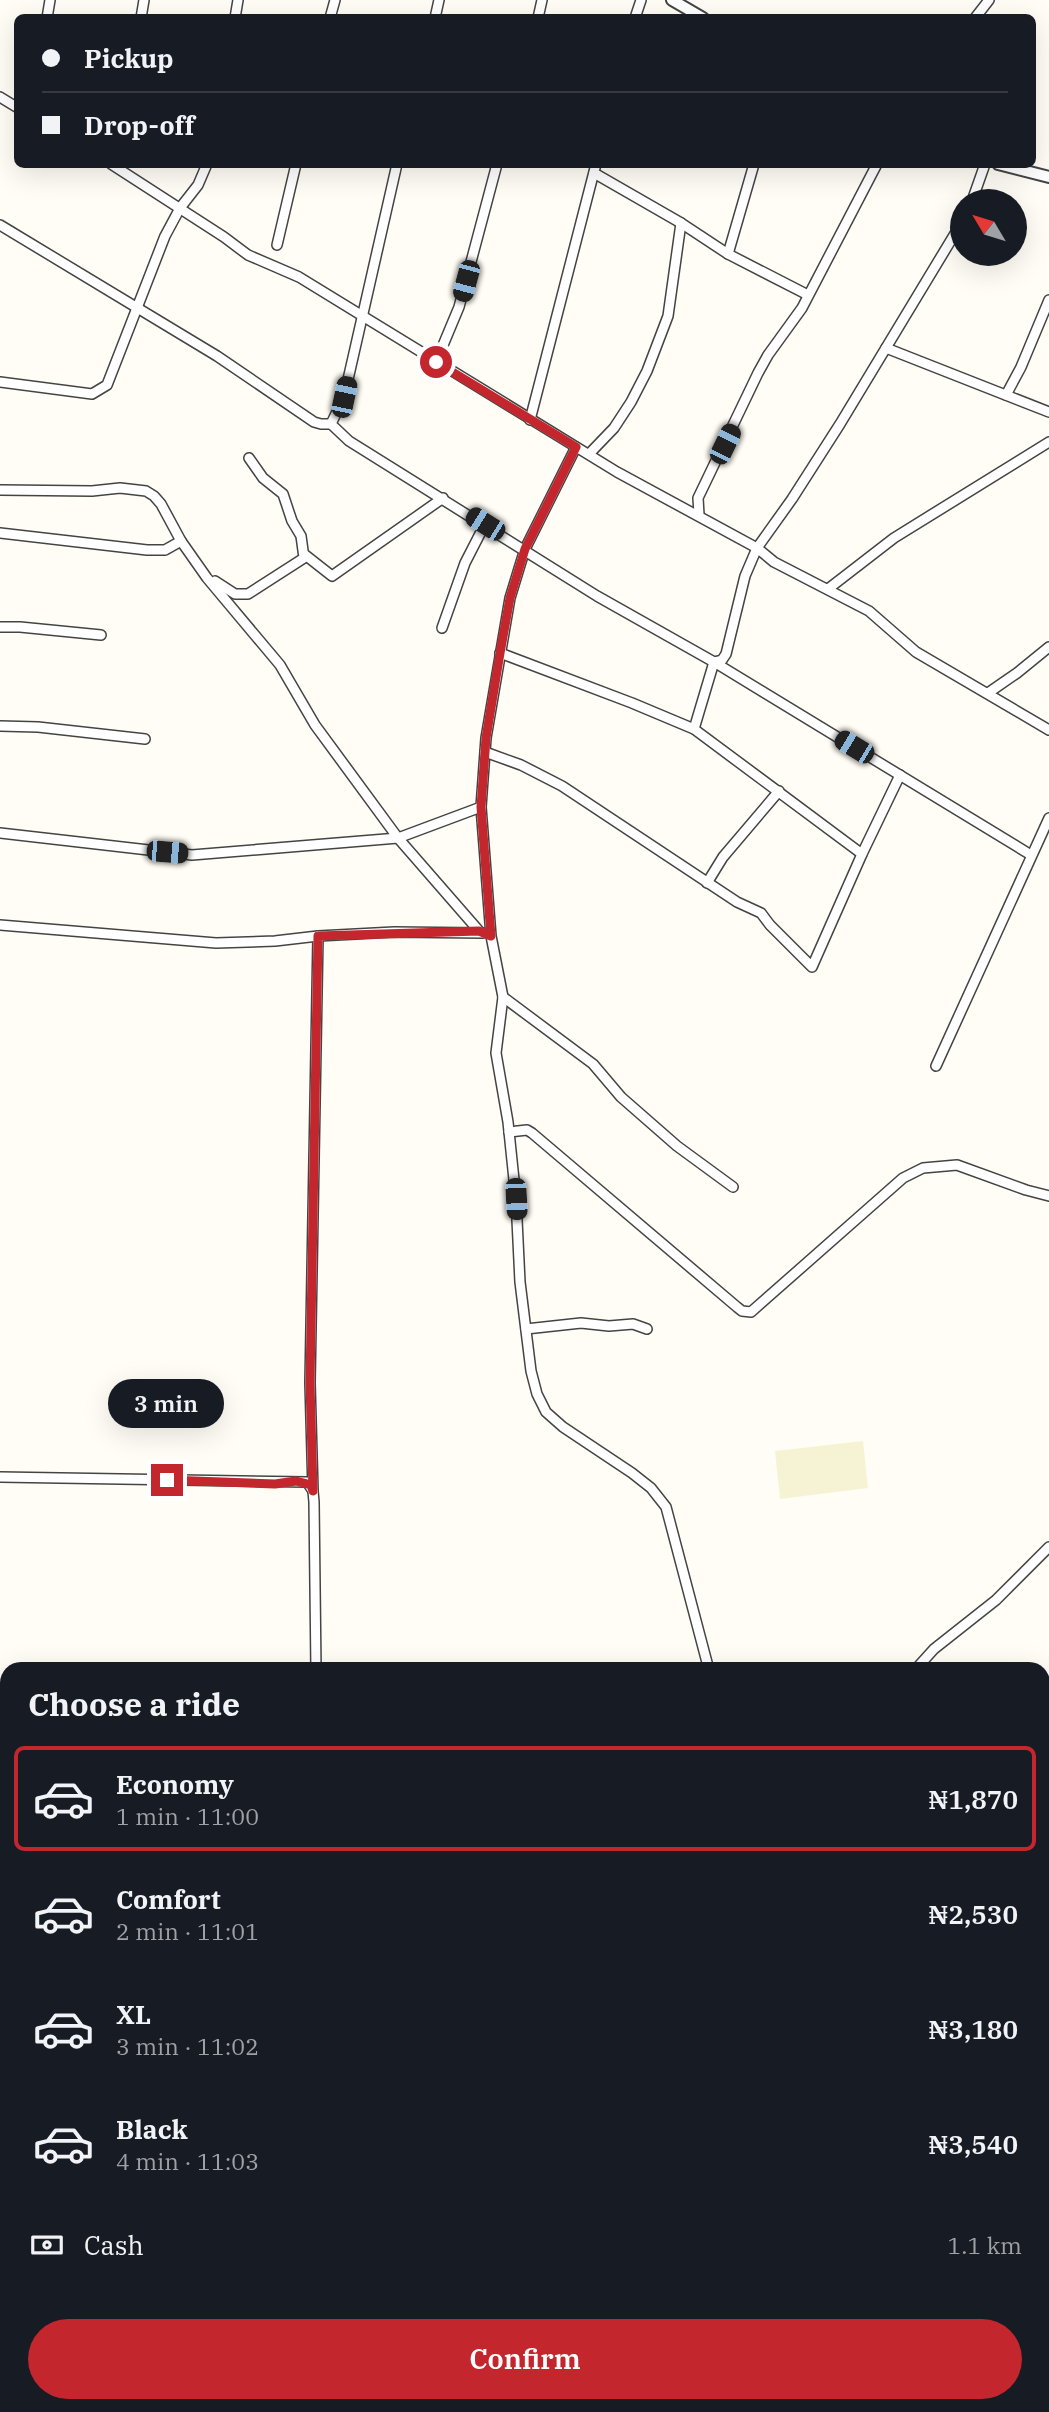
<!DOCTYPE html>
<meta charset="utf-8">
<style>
body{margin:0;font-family:"IBM Plex Serif",serif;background:#20242c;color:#f1f3f6;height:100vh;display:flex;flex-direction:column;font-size:26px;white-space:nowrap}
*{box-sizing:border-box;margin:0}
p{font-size:23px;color:#9ea1a6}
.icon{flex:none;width:38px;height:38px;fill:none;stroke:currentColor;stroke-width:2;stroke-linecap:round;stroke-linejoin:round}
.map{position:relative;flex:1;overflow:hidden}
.panel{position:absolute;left:0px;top:1662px;width:1050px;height:751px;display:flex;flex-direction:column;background:#171b24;border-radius:21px 21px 0 0;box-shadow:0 7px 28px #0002}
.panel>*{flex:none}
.banner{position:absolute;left:14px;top:14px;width:1022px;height:154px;border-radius:10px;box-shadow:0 7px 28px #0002;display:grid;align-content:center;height:154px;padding:0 28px;background:#171b24}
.needle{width:46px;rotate:308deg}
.fabs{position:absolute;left:950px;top:189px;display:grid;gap:14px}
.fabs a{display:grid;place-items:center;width:77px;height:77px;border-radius:50%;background:#171b24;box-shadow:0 7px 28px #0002;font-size:35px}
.end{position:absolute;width:32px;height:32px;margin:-16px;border:9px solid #c4262e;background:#fff;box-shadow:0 0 0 4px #fff}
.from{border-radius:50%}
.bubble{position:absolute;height:49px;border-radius:24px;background:#171b24;box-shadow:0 7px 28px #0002;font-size:23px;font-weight:600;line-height:49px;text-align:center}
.car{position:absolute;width:21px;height:42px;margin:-21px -10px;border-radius:9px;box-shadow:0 0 5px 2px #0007;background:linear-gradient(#222 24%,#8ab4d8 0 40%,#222 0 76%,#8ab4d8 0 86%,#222 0)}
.banner b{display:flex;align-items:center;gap:24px;height:66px;font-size:26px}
.banner b+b{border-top:2px solid #363941}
.banner i{width:18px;height:18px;background:#f1f3f6}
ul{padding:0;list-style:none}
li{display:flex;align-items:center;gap:21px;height:105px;margin:0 14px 10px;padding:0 14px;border:4px solid transparent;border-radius:10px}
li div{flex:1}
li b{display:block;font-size:26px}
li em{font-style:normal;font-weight:600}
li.current{border-color:#c4262e}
li>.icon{width:63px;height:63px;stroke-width:1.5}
h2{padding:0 28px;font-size:32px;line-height:84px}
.pay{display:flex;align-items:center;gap:18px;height:77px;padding:0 28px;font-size:26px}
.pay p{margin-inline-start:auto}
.primary-button{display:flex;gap:14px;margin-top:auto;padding:14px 28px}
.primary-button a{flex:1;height:80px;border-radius:42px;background:#c4262e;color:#fff;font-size:28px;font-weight:600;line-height:80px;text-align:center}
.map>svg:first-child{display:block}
.farmland{fill:#f6f3d4}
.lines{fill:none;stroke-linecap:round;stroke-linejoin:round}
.minor-casing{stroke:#444;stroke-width:12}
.tertiary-casing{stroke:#444;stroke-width:14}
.minor{stroke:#fff;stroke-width:9}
.tertiary{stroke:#fff;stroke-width:10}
.route{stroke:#c4262e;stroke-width:9}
</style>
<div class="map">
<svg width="1049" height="2412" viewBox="0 0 1049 2412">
<rect width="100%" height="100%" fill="#fffdf5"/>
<path class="farmland" d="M863 1441 868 1488 780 1499 775 1451Z"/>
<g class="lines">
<g class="minor-casing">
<g id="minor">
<path d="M47 18 50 0"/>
<path d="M141 18 144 0"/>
<path d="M235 18 238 0"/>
<path d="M330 18 335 0"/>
<path d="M435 18 439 0"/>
<path d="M538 18 542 0"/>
<path d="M635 18 641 0"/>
<path d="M975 18 989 0"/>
<path d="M0 97 18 108"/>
<path d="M111 164 224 237 248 255 299 277 617 472 757 548 774 562 869 611 916 652 1049 730"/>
<path d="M397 164 344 397 331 424 349 441 597 596 714 662 722 660 726 654 745 576 757 548 792 499 840 424 962 222"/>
<path d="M594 173 681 223 728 254 808 295"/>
<path d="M972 201 985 164"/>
<path d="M0 225 217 356 314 422 321 424H331"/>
<path d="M277 245 296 164"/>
<path d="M728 254 754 164"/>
<path d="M886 348 1049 412"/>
<path d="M436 362 459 307 497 164"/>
<path d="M0 382 92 394 107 385 165 236 180 208 198 185 207 164"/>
<path d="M1006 395 1021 367 1049 300"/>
<path d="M530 420 596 164"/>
<path d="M576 447 525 549 510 598 486 738 481 807 491 936 503 997 496 1053 508 1122 516 1199 520 1282 531 1371 537 1394 546 1412 563 1427 632 1473 651 1488 666 1507 709 1670"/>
<path d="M589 454 614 428 631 402 647 371 668 316 681 223"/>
<path d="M0 490 92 491 120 488 146 491 154 496 161 504 181 541 207 578 280 665 315 725 398 838 479 931"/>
<path d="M699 515 698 498 758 373 768 355 802 308 877 164"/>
<path d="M0 533 147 550H165L181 541"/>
<path d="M304 554 332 576 443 498"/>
<path d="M215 581 235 594H248L304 558 301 536 292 521 283 494 263 478 249 458"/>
<path d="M828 589 894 538 1049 442"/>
<path d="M0 627H20L101 635"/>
<path d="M442 628 465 563 485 524"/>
<path d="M500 653 632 703 694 729 862 854"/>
<path d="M988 693 1017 673 1049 647"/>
<path d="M0 726 38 727 145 739"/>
<path d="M694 729 714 662 1031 855"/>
<path d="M485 752 521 765 562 786 737 902 761 913 770 925 812 967 862 854 900 775"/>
<path d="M0 833 192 855 398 838 481 807"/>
<path d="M707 883 723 857 779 791"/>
<path d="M0 925 216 943 275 941 318 936 394 932 483 933"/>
<path d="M503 997 593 1064 621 1097 677 1146 733 1187"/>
<path d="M936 1066 1049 818"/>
<path d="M509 1132 527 1130 532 1133 737 1307 742 1311 751 1312 903 1178 923 1168 957 1165 1026 1190 1049 1196"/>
<path d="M526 1329 581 1323 609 1326 633 1324 647 1329"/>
<path d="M0 1477 307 1482 313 1491 314 1502 316 1670"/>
<path d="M313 1491 310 1383 318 936"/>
<path d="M915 1670 934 1649 996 1600 1049 1547"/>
<path d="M1043 2141 1049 2144"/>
<path d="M944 2406 961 2412"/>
<path d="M444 2412 448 2406"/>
<path d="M611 2412 613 2406"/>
</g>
</g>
<g class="tertiary-casing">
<g id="tertiary">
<path d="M672 0 703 18"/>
<path d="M998 164 1049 177"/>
</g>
</g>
<use href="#minor" class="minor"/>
<use href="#tertiary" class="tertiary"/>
</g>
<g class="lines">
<path class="route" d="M167 1480 275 1484 296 1481 311 1485 313 1491 310 1383 318 936 479 931 491 936 481 807 486 738 500 653 510 598 525 549 576 447 436 362"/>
</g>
</svg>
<div class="fabs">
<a><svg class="needle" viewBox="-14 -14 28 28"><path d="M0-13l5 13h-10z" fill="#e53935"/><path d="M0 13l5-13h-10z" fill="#9ea1a6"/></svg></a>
</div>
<i class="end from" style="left:436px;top:362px"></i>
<i class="end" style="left:167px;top:1480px"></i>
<div class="bubble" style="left:108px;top:1379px;width:116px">3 min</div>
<i class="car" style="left:466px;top:281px;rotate:195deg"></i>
<i class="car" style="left:344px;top:397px;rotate:12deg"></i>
<i class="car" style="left:725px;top:444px;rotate:26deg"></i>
<i class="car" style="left:485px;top:524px;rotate:302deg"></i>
<i class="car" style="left:854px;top:747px;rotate:301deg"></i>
<i class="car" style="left:167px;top:852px;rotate:95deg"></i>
<i class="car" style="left:516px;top:1199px;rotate:177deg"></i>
<div class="banner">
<b><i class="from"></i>Pickup</b>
<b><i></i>Drop-off</b>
</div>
<section class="panel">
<h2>Choose a ride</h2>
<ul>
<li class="current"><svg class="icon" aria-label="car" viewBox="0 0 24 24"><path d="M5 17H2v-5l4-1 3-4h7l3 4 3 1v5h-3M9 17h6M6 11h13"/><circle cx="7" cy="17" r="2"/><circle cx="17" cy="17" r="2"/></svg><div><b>Economy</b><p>1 min · 11:00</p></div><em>₦1,870</em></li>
<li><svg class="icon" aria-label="car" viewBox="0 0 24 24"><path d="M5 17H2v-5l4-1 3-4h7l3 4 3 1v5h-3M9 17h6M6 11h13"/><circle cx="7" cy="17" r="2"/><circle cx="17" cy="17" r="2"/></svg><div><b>Comfort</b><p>2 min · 11:01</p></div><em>₦2,530</em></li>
<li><svg class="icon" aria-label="car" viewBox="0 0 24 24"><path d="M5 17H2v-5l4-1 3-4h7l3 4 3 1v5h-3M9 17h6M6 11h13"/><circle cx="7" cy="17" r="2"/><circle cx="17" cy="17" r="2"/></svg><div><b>XL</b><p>3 min · 11:02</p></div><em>₦3,180</em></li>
<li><svg class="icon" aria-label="car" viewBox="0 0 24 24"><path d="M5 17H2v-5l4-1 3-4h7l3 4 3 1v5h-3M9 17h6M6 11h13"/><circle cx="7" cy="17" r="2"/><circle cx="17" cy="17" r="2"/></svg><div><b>Black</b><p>4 min · 11:03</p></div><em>₦3,540</em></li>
</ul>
<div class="pay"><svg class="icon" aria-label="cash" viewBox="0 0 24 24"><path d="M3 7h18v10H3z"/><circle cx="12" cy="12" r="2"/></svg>Cash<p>1.1 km</p></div>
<div class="primary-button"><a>Confirm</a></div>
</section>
</div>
